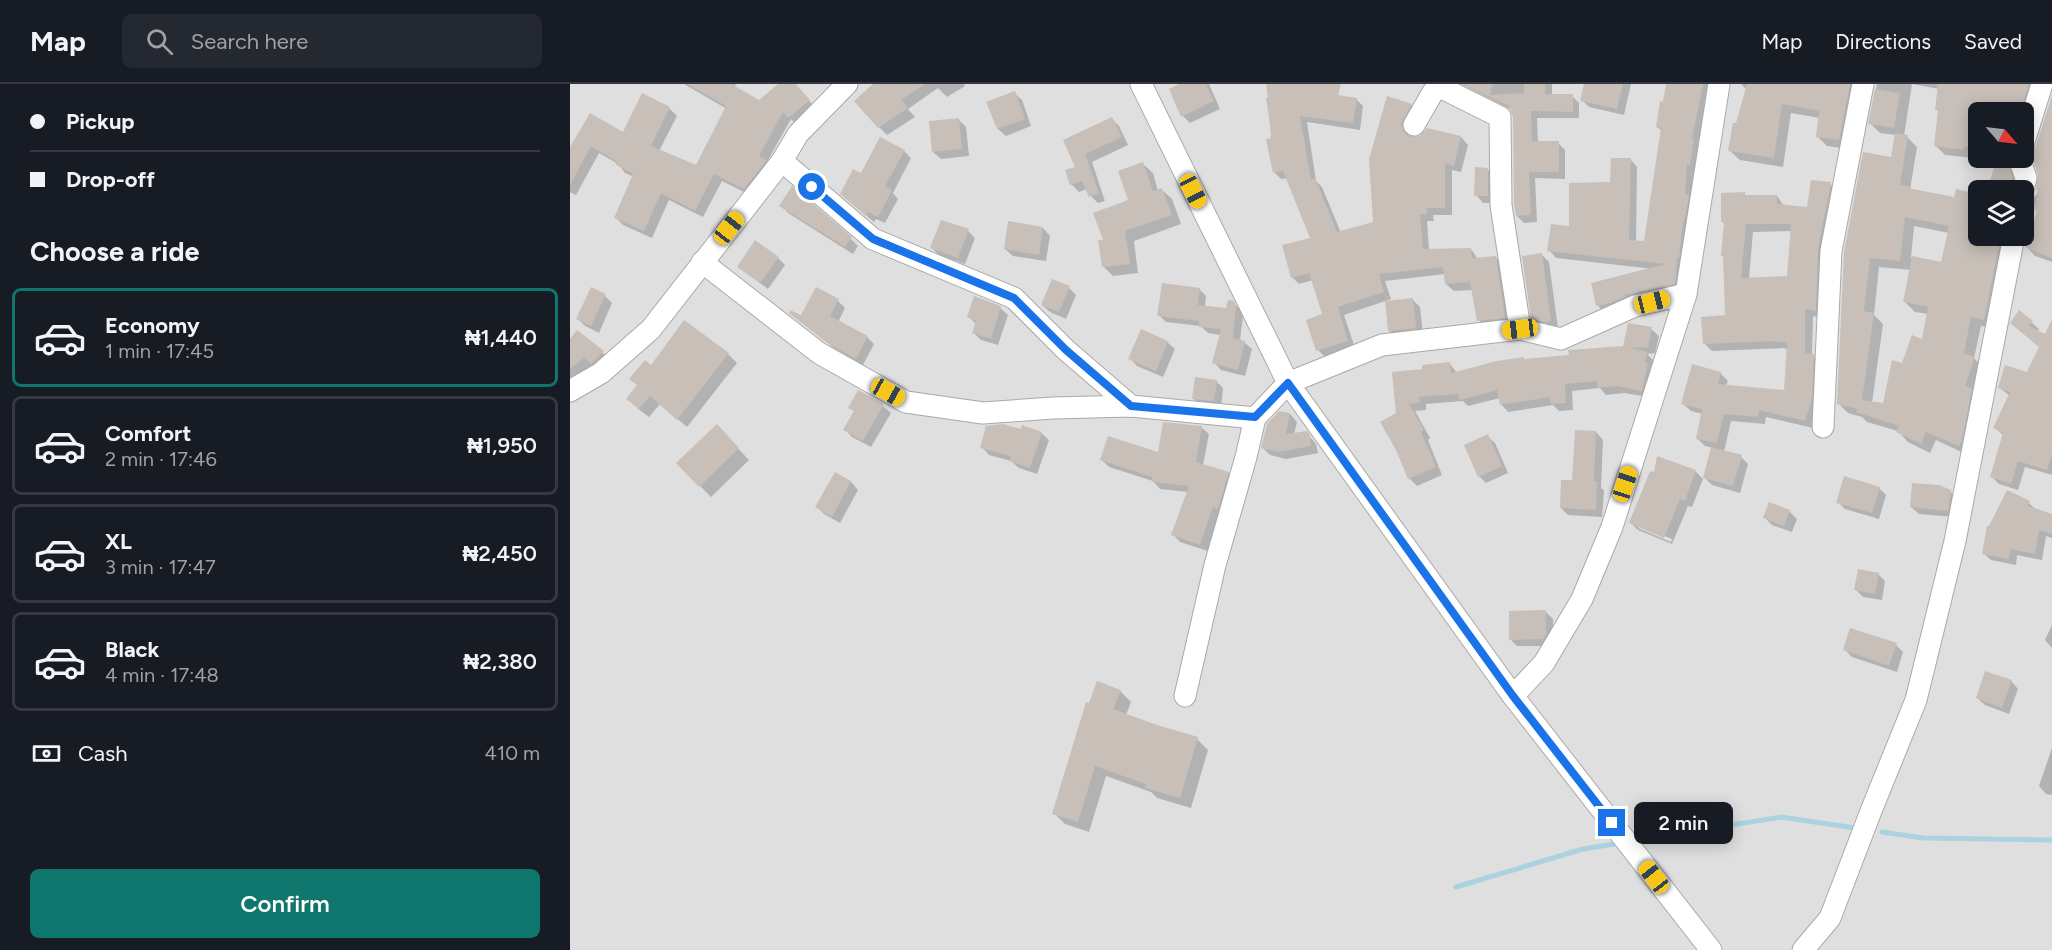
<!DOCTYPE html>
<meta charset="utf-8">
<style>
body{margin:0;font-family:Figtree,sans-serif;background:#242831;color:#f1f3f6;height:100vh;display:flex;flex-direction:column;font-size:22px;white-space:nowrap}
*{box-sizing:border-box;margin:0}
p{font-size:20px;color:#9ea1a6}
.icon{flex:none;width:33px;height:33px;fill:none;stroke:currentColor;stroke-width:2;stroke-linecap:round;stroke-linejoin:round}
.map{position:relative;flex:1;overflow:hidden}
.drawer{display:flex;flex-direction:column;background:#171b24;width:570px}
.drawer>*{flex:none}
.banner{display:grid;align-content:center;height:132px;padding:0 30px;background:#171b24}
.needle{width:39px;rotate:118deg}
.buttons{position:absolute;left:1398px;top:18px;display:grid;gap:12px}
.buttons a{display:grid;place-items:center;width:66px;height:66px;border-radius:9px;background:#171b24;box-shadow:0 3px 15px #0003;font-size:30px}
.end{position:absolute;width:27px;height:27px;margin:-14px;border:8px solid #1a73e8;background:#fff;box-shadow:0 0 0 3px #fff}
.from{border-radius:50%}
.bubble{position:absolute;height:42px;border-radius:9px;background:#171b24;box-shadow:0 3px 15px #0003;font-size:20px;font-weight:600;line-height:42px;text-align:center}
.car{position:absolute;width:18px;height:36px;margin:-18px -9px;border-radius:8px;box-shadow:0 0 4px 2px #0007;background:linear-gradient(#f5c518 24%,#345 0 40%,#f5c518 0 76%,#345 0 86%,#f5c518 0)}
.banner b{display:flex;align-items:center;gap:21px;height:57px;font-size:22px}
.banner b+b{border-top:2px solid #363941}
.banner i{width:15px;height:15px;background:#f1f3f6}
ul{padding:0;list-style:none}
li{display:flex;align-items:center;gap:18px;height:99px;margin:0 12px 9px;padding:0 18px;border:3px solid #363941;border-radius:9px}
li div{flex:1}
li b{display:block;font-size:22px}
li em{font-style:normal;font-weight:600}
li.selected{border-color:#0f766e}
li>.icon{width:54px;height:54px;stroke-width:1.5}
h2{padding:0 30px;font-size:27px;line-height:72px}
.pay{display:flex;align-items:center;gap:15px;height:66px;padding:0 30px;font-size:22px}
.pay p{margin-inline-start:auto}
.cta{display:flex;gap:12px;margin-top:auto;padding:12px 30px}
.cta a{flex:1;height:69px;border-radius:9px;background:#0f766e;color:#fff;font-size:24px;font-weight:600;line-height:69px;text-align:center}
header{display:flex;align-items:center;gap:36px;box-sizing:border-box;height:84px;padding:0 30px;background:#171b24;border-bottom:2px solid #363941}
header strong{font-size:28px}
nav{display:flex;gap:33px;margin-inline-start:auto;font-size:21px}
.search{width:420px;height:54px;background:#242831;display:flex;align-items:center;gap:15px;box-sizing:border-box;padding:0 21px;border-radius:9px;color:#9ea1a6;font-size:22px}
main{display:flex;flex:1;min-height:0}
.map>svg:first-child{display:block}
.residential{fill:#e0dfdf;fill-rule:evenodd}
.shadow{fill:#0003;fill-rule:evenodd}
.lines{fill:none;stroke-linecap:round;stroke-linejoin:round}
.stream{stroke:#aad3df;stroke-width:5}
.building{fill:#c7bfb8;fill-rule:evenodd}
.street-casing{stroke:#a9a9a9;stroke-width:23}
.street{stroke:#fff;stroke-width:21}
.route{stroke:#1a73e8;stroke-width:8}
</style>
<header>
<strong>Map</strong>
<div class="search"><svg class="icon" aria-label="search" viewBox="0 0 24 24"><circle cx="10" cy="10" r="6"/><path d="M15 15l6 6"/></svg>Search here</div>
<nav><a>Map</a><a>Directions</a><a>Saved</a></nav>
</header>
<main>
<section class="drawer">
<div class="banner">
<b><i class="from"></i>Pickup</b>
<b><i></i>Drop-off</b>
</div>
<h2>Choose a ride</h2>
<ul>
<li class="selected"><svg class="icon" aria-label="car" viewBox="0 0 24 24"><path d="M5 17H2v-5l4-1 3-4h7l3 4 3 1v5h-3M9 17h6M6 11h13"/><circle cx="7" cy="17" r="2"/><circle cx="17" cy="17" r="2"/></svg><div><b>Economy</b><p>1 min · 17:45</p></div><em>₦1,440</em></li>
<li><svg class="icon" aria-label="car" viewBox="0 0 24 24"><path d="M5 17H2v-5l4-1 3-4h7l3 4 3 1v5h-3M9 17h6M6 11h13"/><circle cx="7" cy="17" r="2"/><circle cx="17" cy="17" r="2"/></svg><div><b>Comfort</b><p>2 min · 17:46</p></div><em>₦1,950</em></li>
<li><svg class="icon" aria-label="car" viewBox="0 0 24 24"><path d="M5 17H2v-5l4-1 3-4h7l3 4 3 1v5h-3M9 17h6M6 11h13"/><circle cx="7" cy="17" r="2"/><circle cx="17" cy="17" r="2"/></svg><div><b>XL</b><p>3 min · 17:47</p></div><em>₦2,450</em></li>
<li><svg class="icon" aria-label="car" viewBox="0 0 24 24"><path d="M5 17H2v-5l4-1 3-4h7l3 4 3 1v5h-3M9 17h6M6 11h13"/><circle cx="7" cy="17" r="2"/><circle cx="17" cy="17" r="2"/></svg><div><b>Black</b><p>4 min · 17:48</p></div><em>₦2,380</em></li>
</ul>
<div class="pay"><svg class="icon" aria-label="cash" viewBox="0 0 24 24"><path d="M3 7h18v10H3z"/><circle cx="12" cy="12" r="2"/></svg>Cash<p>410 m</p></div>
<div class="cta"><a>Confirm</a></div>
</section>
<div class="map">
<svg width="1482" height="866" viewBox="0 0 1482 866">
<rect width="100%" height="100%" fill="#f2efe9"/>
<path class="residential" d="M0 0H1482V866H0ZM1408 28H1454V74H1408ZM1408 106H1454V152H1408Z"/>
<g class="shadow">
<path d="M114 0H166L164 3 189 18 211 0H225L246 25 227 41 221 35 197 78 203 85 182 112 152 97 133 133 99 116 82 154 53 141 46 134 64 93 55 89 48 80 29 69 6 111 0 108V66L53 50 99 24 107 32 89 67 127 83 157 25Z"/>
<path d="M305 0H394L395 2 377 13 368 4 338 25 345 33 317 51 309 43Z"/>
<path d="M613 0H639L650 25 620 39 613 32Z"/>
<path d="M697 0H769L767 13 786 15 793 22 790 46 737 38 746 97 752 103 771 149 805 139 800 75 841 21 848 28 838 48 839 54 891 53 898 61 891 88 882 86V131H863L864 137H857L859 166 901 165 908 175 925 173 933 180 942 241 916 244 909 236 903 206 884 207 876 200 875 190 815 197 821 215 774 231 785 264 755 273 748 266 754 231 743 196 729 200 722 193 742 155 718 94 711 95 704 88Z"/>
<path d="M891 0H982V12H1002L1009 19V34H967L968 59H988L995 66V95L965 94 967 138 954 139 947 132 944 33 942 26Z"/>
<path d="M1015 0H1061L1054 31 1019 23 1012 16Z"/>
<path d="M1098 0H1141L1128 61 1131 64 1127 87H1124L1122 116 1111 206 1035 229 1028 222 1084 185 986 174 979 166 1041 100 1060 75 1067 83 1066 158 1076 159 1092 47 1087 43 1095 19Z"/>
<path d="M1171 0H1295L1279 65 1257 62 1248 53 1250 34 1221 29 1213 83 1170 76 1160 67 1177 6Z"/>
<path d="M1307 0H1465L1454 28H1408V72L1404 71 1403 74 1375 71 1365 61 1370 29 1366 25 1369 5 1342 0 1334 52 1337 53 1347 63 1340 106 1385 115 1387 107 1408 112V152H1435L1423 244 1411 242 1404 274 1414 284 1398 371 1366 356 1360 369 1338 358 1328 347 1297 338 1292 333 1278 329 1268 319 1275 169 1322 75 1326 51 1310 49 1300 39ZM1344 142 1379 149 1372 179 1341 174ZM1309 183 1341 186 1335 218 1345 228 1358 230 1353 257 1333 281 1314 321 1302 319 1313 240 1304 231Z"/>
<path d="M444 9 452 16 461 42 436 52 428 45 418 19Z"/>
<path d="M1482 16V178L1465 172 1457 163 1468 128 1460 117 1467 110 1470 96 1468 63Z"/>
<path d="M542 35 549 42 558 61 522 78 535 117 528 119 521 112 517 105 509 108 501 100 507 83 495 57Z"/>
<path d="M389 36 396 43 399 72 371 75 363 68Z"/>
<path d="M334 67 341 74 323 109 328 115 315 139 306 135 304 138 279 117 291 91Z"/>
<path d="M1413 74H1452L1451 106H1418L1427 78Z"/>
<path d="M573 80 583 89 588 107 592 106 602 115 611 140 564 157 568 189 543 192 533 182 535 157 560 117Z"/>
<path d="M917 85 925 92V119H913L906 111Z"/>
<path d="M1260 100 1268 107 1253 234 1243 232 1242 271 1251 279 1249 322 1243 344 1196 333 1195 340 1161 337 1154 368 1171 373 1178 380 1170 409 1142 401 1135 394 1143 364 1135 362 1127 354 1133 330 1121 327 1113 320 1150 289 1158 297 1156 302 1215 307 1218 266 1214 264 1142 267 1134 259 1157 232 1155 174 1152 172 1155 140 1152 138 1177 113 1207 112 1214 122 1238 125ZM1222 147 1219 193 1179 195 1183 148Z"/>
<path d="M211 121 280 154 288 162 283 170 218 129Z"/>
<path d="M473 144 480 152 476 177 443 172 435 165Z"/>
<path d="M398 147 405 154 395 180 369 171 362 164Z"/>
<path d="M971 170 979 178 988 244 970 241 963 234Z"/>
<path d="M208 174 215 181 198 205 169 183Z"/>
<path d="M499 204 506 211 496 235 480 228 472 221Z"/>
<path d="M629 205 636 212 635 223 658 225 663 219 671 226 673 231 670 257 674 258 682 265 675 292 651 286 644 278 651 251 638 249 631 242 596 238 589 231Z"/>
<path d="M35 212 42 219 29 249 15 242 8 235Z"/>
<path d="M843 216 850 223 853 251 827 254 819 247Z"/>
<path d="M268 217 275 224 268 238 297 253 304 260 293 281 265 265 221 229 231 233Z"/>
<path d="M430 224 438 231 428 261 411 256 404 249 407 241 399 233Z"/>
<path d="M1450 228 1469 245 1467 248 1482 255V391L1455 383 1448 406 1429 400 1422 393 1434 352 1425 344 1440 312 1430 304 1458 290 1470 263Z"/>
<path d="M1081 245 1089 252 1085 269 1077 270 1084 277 1079 313 1054 309 1036 311 1030 304 1002 307 1003 326 989 327 983 321 938 328 931 320 930 314 898 322 893 317 856 320V326L845 327 860 354 858 356 872 391 847 402 839 394 828 330 854 287 880 280 887 289 955 276 1000 273 1055 264Z"/>
<path d="M8 248 40 275 29 286 22 281 0 298V257Z"/>
<path d="M597 258 605 265 593 293 567 282 560 274Z"/>
<path d="M158 270 167 279 117 343 90 320 79 333 67 324 82 283Z"/>
<path d="M646 297 653 304 651 324 631 322 624 315Z"/>
<path d="M289 308 313 322 321 329 301 363 282 353 275 345 285 328 280 324Z"/>
<path d="M710 328 720 330 727 338 724 350 736 348 746 360 748 369 716 375 700 371 693 364Z"/>
<path d="M631 343 639 350 633 381 658 389 665 396 638 467 610 458 603 450 618 408 590 405 583 397 539 383 532 376 590 370Z"/>
<path d="M1026 348 1033 356 1031 404 1034 406 1032 433 998 431 991 424Z"/>
<path d="M471 349 479 356 467 390 449 384 441 377 419 371 412 363Z"/>
<path d="M917 352 925 359 938 389 916 399 909 392Z"/>
<path d="M158 354 179 376 141 413 130 402Z"/>
<path d="M1125 387 1133 395 1122 423 1118 422 1102 460 1068 446 1061 439ZM1068 441 1102 455 1101 458 1068 444Z"/>
<path d="M265 390 281 398 288 406 270 439 254 430 247 423Z"/>
<path d="M1309 404 1316 411 1309 435 1275 425 1268 418Z"/>
<path d="M1380 407 1387 415 1385 433 1349 430 1341 423Z"/>
<path d="M1459 419 1467 427 1482 431V454L1476 452 1472 476 1447 471 1446 481 1421 476 1413 469Z"/>
<path d="M1219 427 1227 435 1222 448 1202 441 1195 434Z"/>
<path d="M1308 490 1315 497 1312 516 1293 513 1286 506Z"/>
<path d="M976 528 983 535V558L981 562H947L940 555Z"/>
<path d="M1482 541V564L1475 556Z"/>
<path d="M1326 561 1333 568 1327 588 1282 573 1274 565Z"/>
<path d="M1441 597 1448 605 1439 630 1415 621 1407 614Z"/>
<path d="M550 607 561 618 556 631 627 655 638 666 621 724 587 714 581 708 536 692 519 748 495 740 484 729Z"/>
<path d="M1482 664V711L1476 710 1469 702Z"/>
</g>
<g class="lines">
<g class="stream">
<path d="M1312 748 1353 754 1482 756"/>
<path d="M1079 754 1211 733 1285 744"/>
<path d="M886 803 1013 765 1044 760"/>
</g>
</g>
<g class="building">
<path d="M117 0H161L189 16 208 0H226L240 16 218 34 213 28 189 72 197 76 174 105 144 90 125 127 91 109 74 147 44 134 63 90 46 81 47 78 21 62 0 101V63L20 29 53 48 72 9 100 23 81 62 126 81 156 22Z"/>
<path d="M303 0H355L331 16 338 24 308 44 284 17Z"/>
<path d="M609 0H636L644 17 611 33 599 5Z"/>
<path d="M696 0H771L768 11 787 14 783 39 730 32 741 96 745 94 767 148 803 138 799 75 817 12 842 20 831 40 833 47 838 52H850L857 44 891 52 884 82 875 79V124H857V130H850L853 165 901 164 902 174 926 172 935 234 907 237 900 198 875 200 873 183 809 190 814 208 768 223 778 257 746 267 736 236 752 230 739 189 721 194 712 161 740 154 713 87 703 89 696 55 702 54 696 14 698 13Z"/>
<path d="M893 0H923L920 11 954 9V0H975V10H1003V28L961 27 962 57H989V88H959L961 131 946 132 944 120 943 33 939 22Z"/>
<path d="M1014 0H1053L1047 25 1010 17Z"/>
<path d="M1096 0H1133L1122 55H1124L1120 81 1117 80 1115 110 1119 111 1114 138 1113 137 1109 174H1107L1105 200 1054 211 1055 213 1040 219 1026 222 1021 199 1096 180 977 167 981 140 999 142V99L1040 98 1041 74H1061L1059 156 1074 157 1091 44 1086 43 1090 17 1093 18Z"/>
<path d="M1177 0H1280L1269 56 1246 53 1249 27 1212 20 1204 74 1158 67 1163 39H1166Z"/>
<path d="M1368 0H1459L1450 28H1408V66L1394 62V66L1364 62 1368 26H1365Z"/>
<path d="M1305 5 1330 9 1324 44 1298 40Z"/>
<path d="M445 7 455 35 427 45 416 18Z"/>
<path d="M1482 11V174L1455 163 1467 127 1464 126 1468 106H1466L1468 90 1460 69 1466 62Z"/>
<path d="M542 33 552 53 515 70 529 109 519 113 512 97 500 101 495 86 505 83 493 56Z"/>
<path d="M389 34 392 65 362 68 359 37Z"/>
<path d="M1325 49 1338 51 1330 101 1339 102 1338 104 1384 113 1386 105 1408 110V152H1423L1422 159 1429 161 1414 236 1401 233 1394 269 1405 273 1395 302 1402 304 1392 356 1389 362 1356 348 1351 360 1326 348 1329 342 1286 328 1287 325 1267 320 1274 168 1293 68 1321 73ZM1335 133 1379 142 1371 178 1342 172 1333 218 1358 223 1352 255 1342 251 1332 279 1322 276 1313 319 1292 316 1304 229 1294 227 1300 174 1330 177Z"/>
<path d="M310 53 335 66 315 102 322 106 308 133 298 128 296 132 270 110 283 85 291 89Z"/>
<path d="M1427 74H1437L1443 95 1441 106H1417Z"/>
<path d="M573 78 583 107 592 104 602 131 555 147 560 180 532 183 528 156H533L523 129 558 116 548 87Z"/>
<path d="M905 83 918 84V112H904Z"/>
<path d="M1241 96 1261 98 1248 165 1246 227 1235 225V269L1244 270 1242 314 1235 337 1189 326 1188 333 1154 330 1147 359 1126 355 1132 325 1111 320 1122 280 1151 288 1148 300 1214 306 1217 258H1206V257L1133 260 1131 233 1155 231 1153 172H1151L1154 138H1151V109L1175 108V111H1207V120L1237 123ZM1176 140H1221L1217 192 1171 194Z"/>
<path d="M222 102 282 153 275 163 209 122Z"/>
<path d="M371 136 399 145 388 174 360 164Z"/>
<path d="M438 137 473 143 469 171 434 165Z"/>
<path d="M185 156 209 173 190 199 167 183Z"/>
<path d="M972 169 981 237 975 238 961 235 952 172Z"/>
<path d="M482 195 500 202 489 228 471 221Z"/>
<path d="M592 199 630 204 628 221 656 224 658 216 664 217 666 222 663 254 675 257 668 286 642 279 651 245 629 243V237L587 232Z"/>
<path d="M21 203 36 210 21 242 6 235Z"/>
<path d="M246 203 269 215 260 232 298 252 286 275 256 258 219 229 220 226 231 231Z"/>
<path d="M404 212 431 222 421 255 402 249 406 237 397 233Z"/>
<path d="M843 214 846 244 818 247 815 217Z"/>
<path d="M1449 226 1463 237 1459 242 1475 250 1482 235V370L1477 386 1448 377 1441 400 1420 393 1433 349 1423 344 1440 308 1428 304 1435 281 1457 288 1469 263 1440 239Z"/>
<path d="M114 236 159 269 107 336 80 312 69 325 56 315 67 301 59 295 75 276 81 281Z"/>
<path d="M1058 239 1082 243 1078 263 1059 264 1077 268 1075 279H1078L1072 307 1046 302 1027 304V297L995 300 996 319 980 320V313L930 321 927 306 890 316 888 310 849 313 850 319 839 320 854 346 851 348 866 383 838 395 826 366 810 338 826 329 822 288 852 285V281L880 278 881 289 927 277 954 273V275L999 271 998 266 1053 262Z"/>
<path d="M571 245 598 257 586 287 558 275Z"/>
<path d="M7 246 34 267 21 280 14 274 0 285V255Z"/>
<path d="M625 293 647 296 644 317 622 315Z"/>
<path d="M288 306 314 320 293 357 273 346 284 327 278 324Z"/>
<path d="M709 327 720 329 716 350 737 347 740 351 741 362 708 368 691 364 697 340Z"/>
<path d="M593 338 632 342 626 378 659 388 648 425 643 423 630 461 601 451 619 402 582 398V393L530 376 538 352 588 368Z"/>
<path d="M147 340 169 364 129 403 106 379Z"/>
<path d="M433 340 451 345 452 341 472 348 460 384 440 377 441 372 410 364 416 342Z"/>
<path d="M1005 346 1026 347 1024 397H1027L1026 426 990 424 991 396H1002Z"/>
<path d="M918 350 932 382 908 393 894 361Z"/>
<path d="M1141 363 1172 371 1163 402 1133 394Z"/>
<path d="M1087 372 1126 386 1115 417 1110 415 1094 454 1059 439 1080 387 1084 388Z"/>
<path d="M265 388 281 397 262 433 245 423Z"/>
<path d="M1274 392 1310 403 1302 429 1266 419Z"/>
<path d="M1342 399 1369 401 1381 406 1378 427 1340 423Z"/>
<path d="M1437 406 1460 417 1458 422 1482 430V450L1469 446 1465 470 1440 465 1439 475 1412 470 1417 442H1419Z"/>
<path d="M1199 418 1220 426 1214 442 1193 434Z"/>
<path d="M1288 485 1309 489 1305 510 1284 506Z"/>
<path d="M976 526V550L973 555 939 556V527Z"/>
<path d="M1280 544 1327 559 1319 582 1273 566Z"/>
<path d="M1415 587 1442 596 1432 624 1406 614Z"/>
<path d="M527 597 551 606 543 625 587 641 628 653 610 714 575 704 576 700 525 682 508 738 482 730 516 618 519 619Z"/>
</g>
<g class="lines">
<g class="street-casing">
<g id="street">
<path d="M571 0 718 299 943 612 1141 866"/>
<path d="M872 4 930 33 931 121 950 245"/>
<path d="M844 41 863 8 872 4 874 0"/>
<path d="M1454 58 1472 0"/>
<path d="M1449 74 1456 94 1453 106"/>
<path d="M212 77 303 155 444 214 496 266 561 322"/>
<path d="M132 178 249 269 336 318 413 329 483 324 561 322 685 334"/>
<path d="M0 307 31 289 81 245 212 77 228 50 277 0"/>
<path d="M1253 343 1261 167 1293 0"/>
<path d="M615 612 645 481 676 373 685 334 718 299 812 261 950 245 991 255 1065 222 1116 210"/>
<path d="M943 612 974 579 1012 515 1042 443 1116 210 1149 0"/>
<path d="M1233 866 1260 834 1301 727 1346 616 1385 457 1444 152"/>
</g>
</g>
<use href="#street" class="street"/>
</g>
<g class="lines">
<path class="route" d="M242 103 303 155 444 214 496 266 561 322 685 333 718 299 943 612 1042 739"/>
</g>
</svg>
<div class="buttons">
<a><svg class="needle" viewBox="-14 -14 28 28"><path d="M0-13l5 13h-10z" fill="#e53935"/><path d="M0 13l5-13h-10z" fill="#9ea1a6"/></svg></a>
<a><svg class="icon" aria-label="layers" viewBox="0 0 24 24"><path d="M12 4l9 5-9 5-9-5zM3 14l9 5 9-5"/></svg></a>
</div>
<i class="end from" style="left:242px;top:103px"></i>
<i class="end" style="left:1042px;top:739px"></i>
<div class="bubble" style="left:1064px;top:718px;width:99px">2 min</div>
<i class="car" style="left:623px;top:107px;rotate:153deg"></i>
<i class="car" style="left:159px;top:144px;rotate:38deg"></i>
<i class="car" style="left:1082px;top:218px;rotate:76deg"></i>
<i class="car" style="left:950px;top:245px;rotate:263deg"></i>
<i class="car" style="left:318px;top:308px;rotate:119deg"></i>
<i class="car" style="left:1055px;top:400px;rotate:18deg"></i>
<i class="car" style="left:1084px;top:793px;rotate:322deg"></i>
</div>
</main>
